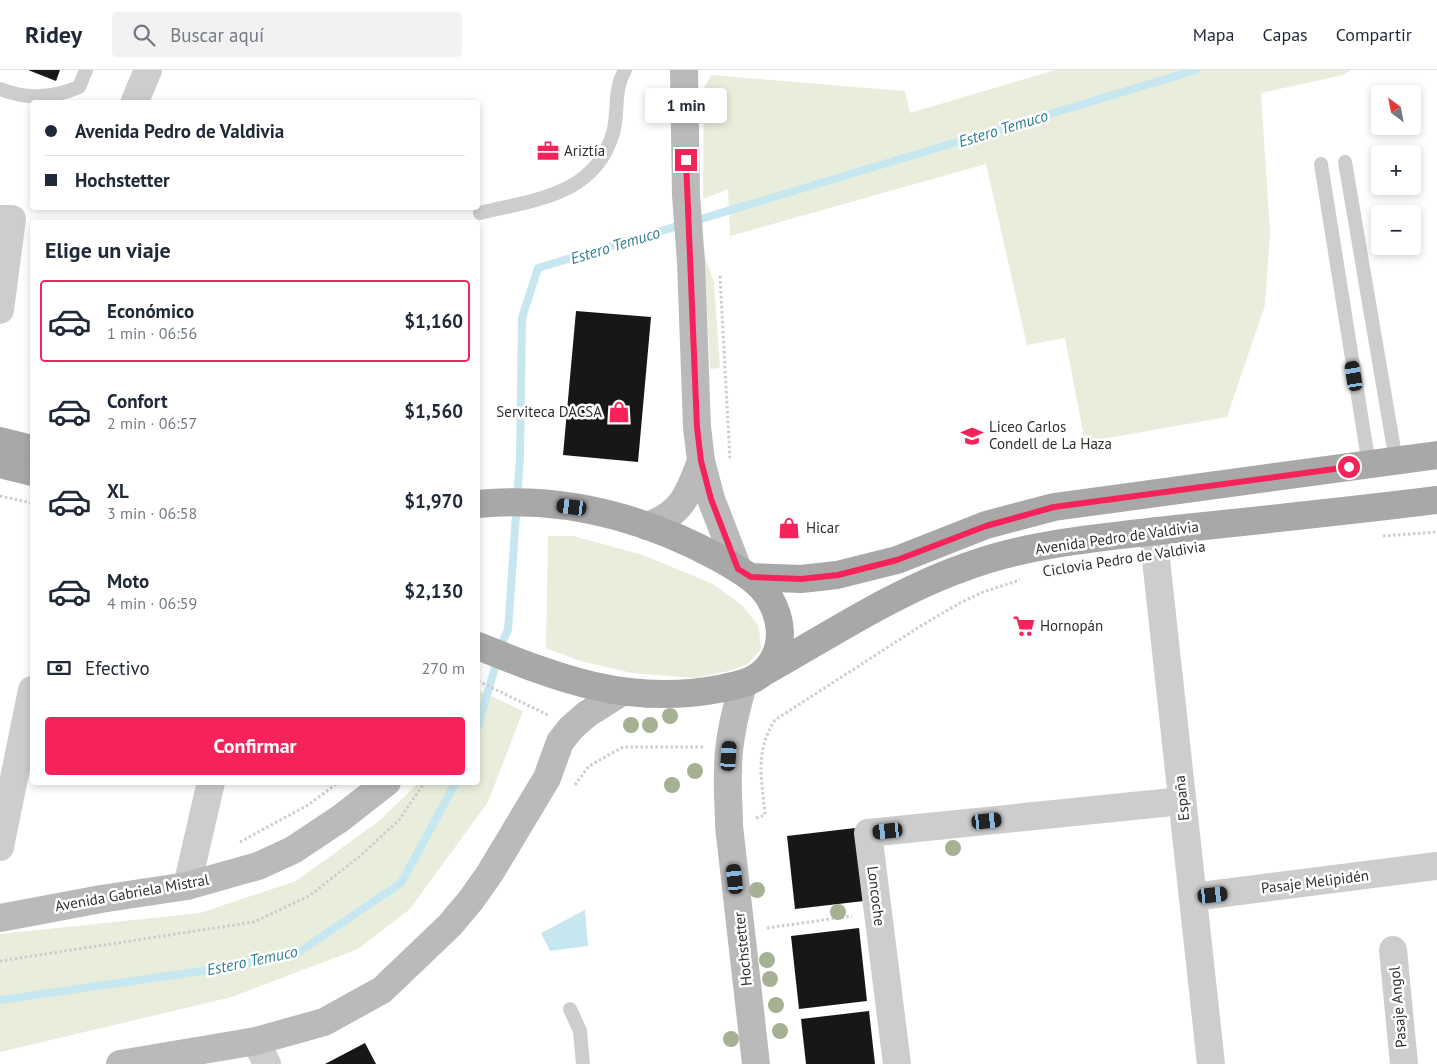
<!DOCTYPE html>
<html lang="es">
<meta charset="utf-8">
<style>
body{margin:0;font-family:"PT Sans",sans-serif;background:#f2f2f3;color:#1f2937;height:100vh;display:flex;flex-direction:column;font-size:19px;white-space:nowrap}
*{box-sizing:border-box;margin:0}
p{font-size:16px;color:#747a83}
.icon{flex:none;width:28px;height:28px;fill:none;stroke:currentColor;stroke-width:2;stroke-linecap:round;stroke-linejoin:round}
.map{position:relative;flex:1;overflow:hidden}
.sheet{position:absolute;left:30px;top:150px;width:450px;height:565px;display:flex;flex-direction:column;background:#fff;border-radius:5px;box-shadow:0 2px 8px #0003}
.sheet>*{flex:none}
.top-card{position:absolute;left:30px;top:30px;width:450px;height:110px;border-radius:5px;box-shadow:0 2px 8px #0003;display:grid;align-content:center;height:110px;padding:0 15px;background:#fff}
.needle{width:32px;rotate:328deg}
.controls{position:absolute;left:1371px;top:15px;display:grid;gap:10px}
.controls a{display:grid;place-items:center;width:50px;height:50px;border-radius:5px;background:#fff;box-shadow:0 2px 8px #0003;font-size:25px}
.end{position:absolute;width:22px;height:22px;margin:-11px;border:6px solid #f6235a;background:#fff;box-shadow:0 0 0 2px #fff}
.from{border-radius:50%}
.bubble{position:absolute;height:35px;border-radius:5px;background:#fff;box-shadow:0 2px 8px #0003;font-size:16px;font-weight:600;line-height:35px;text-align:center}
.car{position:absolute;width:15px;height:30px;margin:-15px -8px;border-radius:6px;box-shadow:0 0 4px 1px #0007;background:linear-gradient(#222 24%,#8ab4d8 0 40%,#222 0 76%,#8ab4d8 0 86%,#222 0)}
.top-card b{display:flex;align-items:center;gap:18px;height:48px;font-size:19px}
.top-card b+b{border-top:1px solid #e0e1e3}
.top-card i{width:12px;height:12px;background:#1f2937}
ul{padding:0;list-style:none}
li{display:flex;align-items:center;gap:15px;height:82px;margin:0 10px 8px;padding:0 5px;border:2px solid transparent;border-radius:5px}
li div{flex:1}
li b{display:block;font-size:19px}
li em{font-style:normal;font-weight:600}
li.on{border-color:#f6235a}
li>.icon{width:45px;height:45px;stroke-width:1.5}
h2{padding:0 15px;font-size:22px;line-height:60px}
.pay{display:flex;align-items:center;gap:12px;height:55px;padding:0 15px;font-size:19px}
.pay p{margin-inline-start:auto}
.button{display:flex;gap:10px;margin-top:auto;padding:10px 15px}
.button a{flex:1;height:58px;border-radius:5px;background:#f6235a;color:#fff;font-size:20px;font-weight:600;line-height:58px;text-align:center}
header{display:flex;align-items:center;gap:30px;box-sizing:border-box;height:70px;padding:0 25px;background:#fff;border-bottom:1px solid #e0e1e3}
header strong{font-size:24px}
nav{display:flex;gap:28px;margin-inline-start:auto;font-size:18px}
.search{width:350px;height:45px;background:#f2f2f3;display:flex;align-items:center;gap:12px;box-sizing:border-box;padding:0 18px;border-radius:5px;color:#747a83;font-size:19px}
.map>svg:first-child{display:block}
.green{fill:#e9eedc}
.water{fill:#c7e7f0}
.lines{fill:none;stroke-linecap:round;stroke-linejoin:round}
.stream{stroke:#c7e7f0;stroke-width:8}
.building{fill:#171717}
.path{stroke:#cdcdcd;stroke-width:3;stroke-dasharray:2.5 2.5;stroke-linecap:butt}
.lane{stroke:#cdcdcd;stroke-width:14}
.street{stroke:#cdcdcd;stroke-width:28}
.secondary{stroke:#bababa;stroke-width:28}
.primary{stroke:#a8a8a8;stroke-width:28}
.tree{fill:#a6b092}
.route{stroke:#f6235a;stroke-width:6}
.labels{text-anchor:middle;stroke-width:5;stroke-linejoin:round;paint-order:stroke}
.poi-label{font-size:15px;fill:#303030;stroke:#fff;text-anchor:start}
.street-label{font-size:15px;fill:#303030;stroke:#fff}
.water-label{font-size:16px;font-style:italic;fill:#338093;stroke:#fff}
</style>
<header>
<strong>Ridey</strong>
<div class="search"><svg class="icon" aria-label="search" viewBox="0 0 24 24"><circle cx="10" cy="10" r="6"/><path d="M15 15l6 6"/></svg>Buscar aquí</div>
<nav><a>Mapa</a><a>Capas</a><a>Compartir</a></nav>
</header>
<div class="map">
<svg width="1437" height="994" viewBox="0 0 1437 994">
<rect width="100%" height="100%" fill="#fff"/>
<g class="green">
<path d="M1055 0H1351L1343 5 1261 23 1270 163 1265 235 1227 347 1085 372 1065 268 1027 275 986 94 730 166 728 119 703 129 704 18 711 5 905 21 910 43Z"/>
<path d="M704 184 714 212 720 298 710 299Z"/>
<path d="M548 466H573L643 485 713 514 742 535 759 557 761 579 748 594 729 601 695 608 632 603 580 591 546 578Z"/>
<path d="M478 620 523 641 488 732 410 839 358 879 232 927 0 982V864L200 843 296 811 379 751 418 713 478 712Z"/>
</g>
<path class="water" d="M585 840 588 876 550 881 541 863Z"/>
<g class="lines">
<g class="stream">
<path d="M478 656 502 573 508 560 520 388 522 248 538 198 1196 0"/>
<path d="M0 930 223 898 299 882 401 813 456 712"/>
</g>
</g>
<g class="building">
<path d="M28 0H60L56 11Z"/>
<path d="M576 241 651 247 638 392 563 385Z"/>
<path d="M855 758 864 831 795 839 787 766Z"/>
<path d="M859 858 867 931 799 939 791 866Z"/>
<path d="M869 941 875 994H806L801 949Z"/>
<path d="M365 973 376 994H325Z"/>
</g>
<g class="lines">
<g class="path">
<path d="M720 206 730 390"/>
<path d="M0 426 32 433"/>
<path d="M1383 466 1437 462"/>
<path d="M478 611 548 645"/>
<path d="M575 715 589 696 623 677H704"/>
<path d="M756 748 765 745C762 708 754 683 775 650L919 557 958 534 983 522 1020 510"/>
<path d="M240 772 308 735 339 712"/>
<path d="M767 858 852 846"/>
<path d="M0 891 254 852 309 826 359 787 399 750 425 712"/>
</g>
<g class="lane">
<path d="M0 19C27 30 53 28 79 17L86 0"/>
<path d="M1345 92 1396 391"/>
<path d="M1321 94 1369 395"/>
<path d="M480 143C533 130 595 126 613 63 619 42 613 20 625 0"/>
<path d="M570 939 580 961 583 994"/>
</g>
<g class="street">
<path d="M135 31 148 0"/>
<path d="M0 149H12L0 240"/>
<path d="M1153 462 1211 994"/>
<path d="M0 777 32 620"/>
<path d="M187 816 211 712"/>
<path d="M1193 827 1437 796"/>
<path d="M1393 880 1404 994"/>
<path d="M256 971 267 994"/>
<path d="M897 994 868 763 1182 731"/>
</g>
<g class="secondary">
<path d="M684 0 686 125 691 192 697 357 701 391 711 429 738 499"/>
<path d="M646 456C682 445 689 423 701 391"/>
<path d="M743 615C735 643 728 671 728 701 727 719 729 738 729 756L756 994"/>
<path d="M0 848 101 829 187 816 258 796 293 780 341 748 387 712"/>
<path d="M120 994 256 971 324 952 382 920 450 855 471 830 490 803 547 708 560 672 571 658 587 644 622 622"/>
</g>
<g class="primary">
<path d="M0 371 32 379"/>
<path d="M0 394 32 402"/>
<path d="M478 434C563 426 646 448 721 489 739 500 759 510 770 529 781 548 784 571 773 590 761 611 741 615 719 619 628 636 560 609 478 576"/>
<path d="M751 507 801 509 837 505 897 490 986 455 1054 437 1437 385"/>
<path d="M764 602C832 564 897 520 971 495 1036 472 1106 467 1175 459 1262 450 1350 441 1437 430"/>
</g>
</g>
<g class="tree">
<circle cx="670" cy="646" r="8"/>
<circle cx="631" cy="655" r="8"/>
<circle cx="650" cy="655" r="8"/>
<circle cx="695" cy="701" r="8"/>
<circle cx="672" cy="715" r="8"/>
<circle cx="953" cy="778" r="8"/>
<circle cx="757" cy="820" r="8"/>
<circle cx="838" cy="842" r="8"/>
<circle cx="767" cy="890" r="8"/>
<circle cx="770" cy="909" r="8"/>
<circle cx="776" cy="935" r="8"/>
<circle cx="780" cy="961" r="8"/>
<circle cx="731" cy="969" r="8"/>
</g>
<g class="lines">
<path class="route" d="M686 90 697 357 701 391 711 429 738 499 751 507 801 509 838 505 897 490 986 456 1054 437 1349 397"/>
</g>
<defs>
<g id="office-bare" transform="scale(1.725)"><path d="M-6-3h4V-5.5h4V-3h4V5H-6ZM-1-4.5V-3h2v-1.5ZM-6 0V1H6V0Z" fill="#f6235a" stroke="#fff" stroke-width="2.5" paint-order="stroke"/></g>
<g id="shop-bare" transform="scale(1.725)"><path d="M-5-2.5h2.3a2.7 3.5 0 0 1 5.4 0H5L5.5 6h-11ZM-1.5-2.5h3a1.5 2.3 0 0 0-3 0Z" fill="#f6235a" stroke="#fff" stroke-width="2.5" paint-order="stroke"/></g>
<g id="school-bare" transform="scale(1.725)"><path d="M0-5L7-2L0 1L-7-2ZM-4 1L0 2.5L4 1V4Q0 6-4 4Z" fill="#f6235a" stroke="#fff" stroke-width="2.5" paint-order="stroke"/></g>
<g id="supermarket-bare" transform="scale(1.725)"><path d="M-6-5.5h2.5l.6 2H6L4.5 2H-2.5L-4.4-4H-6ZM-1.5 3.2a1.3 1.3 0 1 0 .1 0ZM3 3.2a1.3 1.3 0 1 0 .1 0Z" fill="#f6235a" stroke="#fff" stroke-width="2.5" paint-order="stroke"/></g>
</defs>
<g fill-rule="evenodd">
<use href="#office-bare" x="548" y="81"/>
<use href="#shop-bare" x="619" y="342"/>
<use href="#school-bare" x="972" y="366"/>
<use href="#shop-bare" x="789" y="458"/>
<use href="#supermarket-bare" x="1024" y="556"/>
</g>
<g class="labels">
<g class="poi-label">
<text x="564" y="86">Ariztía</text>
<text x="602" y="347" text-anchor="end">Serviteca DACSA</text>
<text x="989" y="362">Liceo Carlos<tspan x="989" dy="17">Condell de La Haza</tspan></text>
<text x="806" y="463">Hicar</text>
<text x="1040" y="561">Hornopán</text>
</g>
<g class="street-label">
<text transform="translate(1117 468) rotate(-8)" y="5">Avenida Pedro de Valdivia</text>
<text transform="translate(1124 489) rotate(-9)" y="5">Ciclovía Pedro de Valdivia</text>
<text transform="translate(1182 728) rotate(-96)" y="5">España</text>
<text transform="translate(1315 812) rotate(-7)" y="5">Pasaje Melipidén</text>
<text transform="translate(132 823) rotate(-10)" y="5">Avenida Gabriela Mistral</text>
<text transform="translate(876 826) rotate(83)" y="5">Loncoche</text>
<text transform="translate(743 879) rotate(-96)" y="5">Hochstetter</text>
<text transform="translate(1398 937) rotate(-95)" y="5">Pasaje Angol</text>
</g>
<g class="water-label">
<text transform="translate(1003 58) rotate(-17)" y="6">Estero Temuco</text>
<text transform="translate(615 175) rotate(-17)" y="6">Estero Temuco</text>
<text transform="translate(252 890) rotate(-12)" y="6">Estero Temuco</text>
</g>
</g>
</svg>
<div class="controls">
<a><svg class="needle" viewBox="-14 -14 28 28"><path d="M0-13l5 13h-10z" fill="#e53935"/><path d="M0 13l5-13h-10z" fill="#747a83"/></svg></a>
<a>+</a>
<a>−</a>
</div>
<i class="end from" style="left:1349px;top:397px"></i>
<i class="end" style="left:686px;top:90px"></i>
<div class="bubble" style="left:645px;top:18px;width:82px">1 min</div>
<i class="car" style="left:1354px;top:306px;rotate:351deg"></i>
<i class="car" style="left:572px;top:437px;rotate:277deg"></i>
<i class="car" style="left:729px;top:686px;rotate:4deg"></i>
<i class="car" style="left:987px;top:751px;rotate:84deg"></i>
<i class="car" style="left:888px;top:761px;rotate:264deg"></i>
<i class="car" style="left:735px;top:809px;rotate:354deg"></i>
<i class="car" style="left:1213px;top:825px;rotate:84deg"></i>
<div class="top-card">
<b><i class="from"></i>Avenida Pedro de Valdivia</b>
<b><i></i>Hochstetter</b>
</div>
<section class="sheet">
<h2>Elige un viaje</h2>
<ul>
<li class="on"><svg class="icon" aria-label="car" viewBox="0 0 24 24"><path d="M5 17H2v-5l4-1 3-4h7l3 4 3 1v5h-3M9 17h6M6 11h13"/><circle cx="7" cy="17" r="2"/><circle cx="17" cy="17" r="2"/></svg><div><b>Económico</b><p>1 min · 06:56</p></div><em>$1,160</em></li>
<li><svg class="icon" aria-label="car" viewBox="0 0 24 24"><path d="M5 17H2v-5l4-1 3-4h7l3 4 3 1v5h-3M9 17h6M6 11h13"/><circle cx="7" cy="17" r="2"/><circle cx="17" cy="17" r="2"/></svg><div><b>Confort</b><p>2 min · 06:57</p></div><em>$1,560</em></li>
<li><svg class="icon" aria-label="car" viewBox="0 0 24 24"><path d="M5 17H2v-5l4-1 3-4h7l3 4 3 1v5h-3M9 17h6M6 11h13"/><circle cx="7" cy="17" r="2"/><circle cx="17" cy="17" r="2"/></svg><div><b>XL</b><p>3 min · 06:58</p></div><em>$1,970</em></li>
<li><svg class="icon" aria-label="car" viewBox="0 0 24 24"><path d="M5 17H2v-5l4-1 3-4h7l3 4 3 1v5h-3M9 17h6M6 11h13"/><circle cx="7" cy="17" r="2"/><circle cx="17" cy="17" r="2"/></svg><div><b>Moto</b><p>4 min · 06:59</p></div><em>$2,130</em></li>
</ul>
<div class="pay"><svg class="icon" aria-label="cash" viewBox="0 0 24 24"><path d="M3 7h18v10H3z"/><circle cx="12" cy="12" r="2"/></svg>Efectivo<p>270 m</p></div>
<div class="button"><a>Confirmar</a></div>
</section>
</div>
